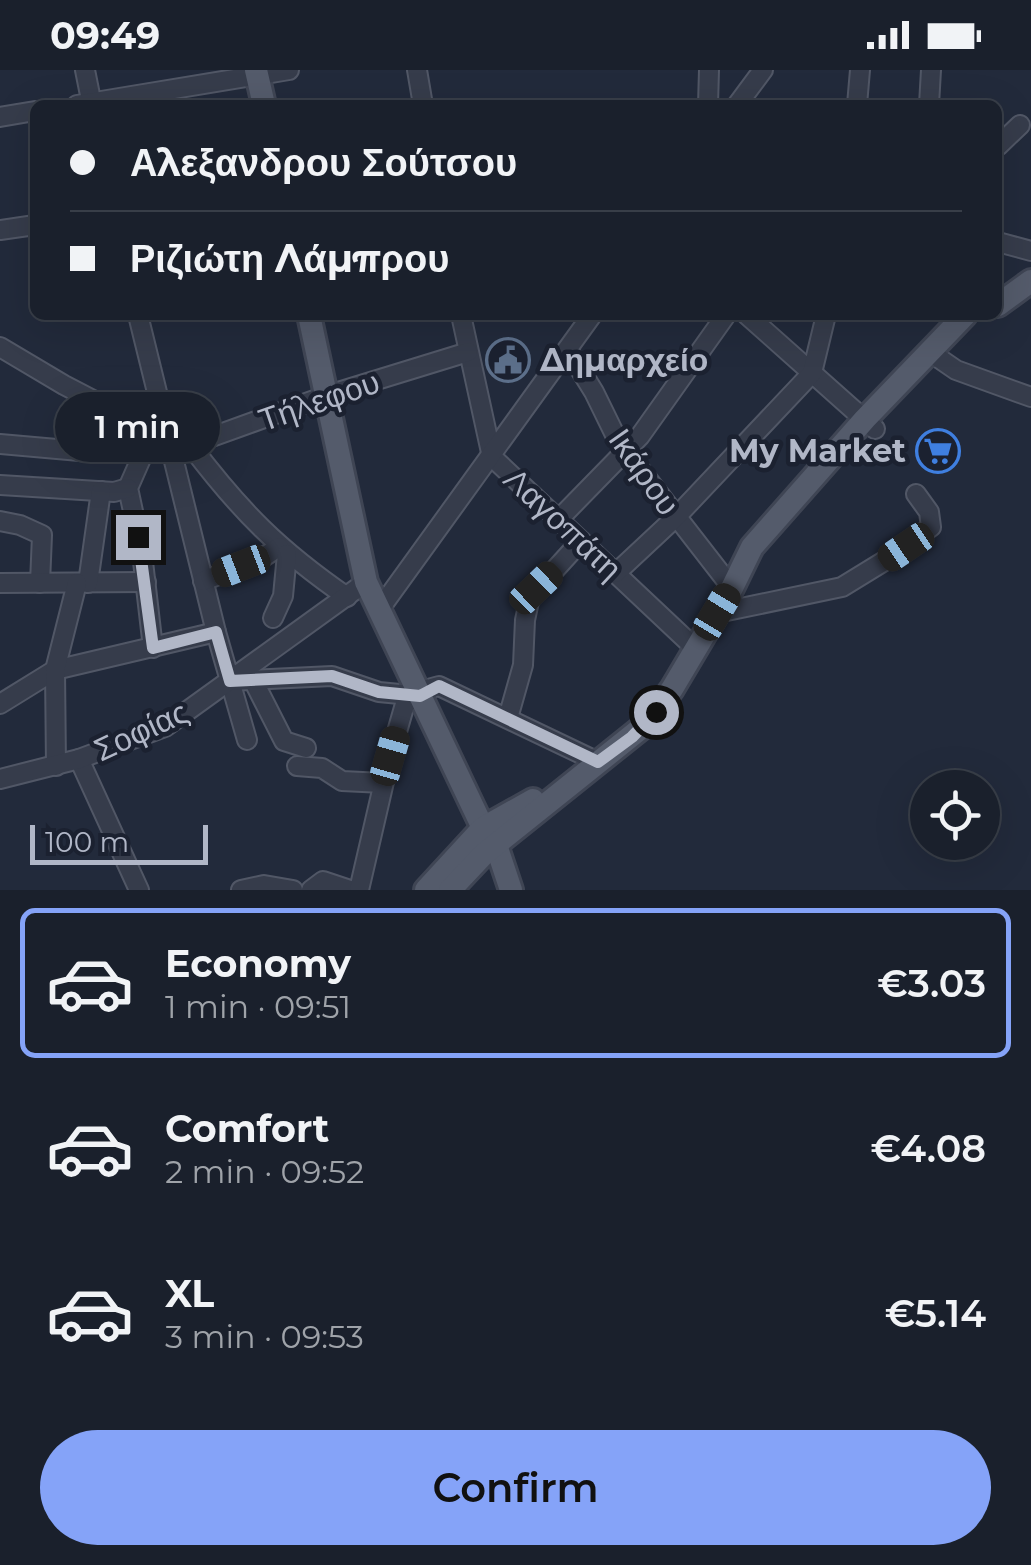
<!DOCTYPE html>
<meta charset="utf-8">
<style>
body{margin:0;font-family:Montserrat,sans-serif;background:#272d38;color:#f1f3f6;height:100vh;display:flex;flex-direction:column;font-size:38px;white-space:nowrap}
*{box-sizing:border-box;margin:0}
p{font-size:32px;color:#9fa3a9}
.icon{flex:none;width:55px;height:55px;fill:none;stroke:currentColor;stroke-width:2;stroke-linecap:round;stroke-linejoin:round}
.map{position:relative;height:820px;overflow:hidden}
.drawer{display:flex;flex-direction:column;background:#1a202c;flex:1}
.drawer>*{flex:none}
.top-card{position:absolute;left:30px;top:30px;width:972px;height:220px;border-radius:15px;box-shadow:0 10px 40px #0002,0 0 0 2px #383e48;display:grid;align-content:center;height:220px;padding:0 40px;background:#1a202c}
.buttons{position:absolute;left:910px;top:700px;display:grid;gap:20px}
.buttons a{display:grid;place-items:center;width:90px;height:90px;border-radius:50%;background:#1a202c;box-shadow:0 10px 40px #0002,0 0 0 2px #383e48;font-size:50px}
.scale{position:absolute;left:30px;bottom:25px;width:178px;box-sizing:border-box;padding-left:10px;border:5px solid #b1b7c7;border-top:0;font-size:28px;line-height:35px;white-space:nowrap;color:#b1b7c7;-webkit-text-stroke:8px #1b2130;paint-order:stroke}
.end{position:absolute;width:45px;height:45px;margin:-22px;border:12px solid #b1b7c7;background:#111;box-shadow:0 0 0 5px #111}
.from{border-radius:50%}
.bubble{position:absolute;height:70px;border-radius:35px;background:#1a202c;box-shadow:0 10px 40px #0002,0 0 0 2px #383e48;font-size:32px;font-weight:600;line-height:70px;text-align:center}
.car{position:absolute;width:30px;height:60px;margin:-30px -15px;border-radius:12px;box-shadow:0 0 8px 2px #0007;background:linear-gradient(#222 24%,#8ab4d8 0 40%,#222 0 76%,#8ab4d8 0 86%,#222 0)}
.top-card b{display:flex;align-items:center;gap:35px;height:95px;font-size:38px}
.top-card b+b{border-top:2px solid #383e48}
.top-card i{width:25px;height:25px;background:#f1f3f6}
ul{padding:18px 0 0;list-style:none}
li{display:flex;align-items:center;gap:30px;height:150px;margin:0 20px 15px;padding:0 20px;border:5px solid transparent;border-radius:15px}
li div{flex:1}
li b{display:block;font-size:38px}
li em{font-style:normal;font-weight:600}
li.selected{border-color:#85a3f8}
li>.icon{width:90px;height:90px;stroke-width:1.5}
.primary-button{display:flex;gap:20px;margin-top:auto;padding:20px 40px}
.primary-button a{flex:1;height:115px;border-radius:60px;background:#85a3f8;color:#111;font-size:40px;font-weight:600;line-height:115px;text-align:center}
.status{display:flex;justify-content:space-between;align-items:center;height:70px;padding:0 50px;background:#1a202c;direction:ltr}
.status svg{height:28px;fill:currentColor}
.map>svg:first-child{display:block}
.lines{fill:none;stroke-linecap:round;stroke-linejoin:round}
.minor-casing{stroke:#515766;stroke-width:22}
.major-casing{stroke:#3f4554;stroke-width:28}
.minor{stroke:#363c4b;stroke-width:18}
.major{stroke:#545b6b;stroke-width:22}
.route{stroke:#b1b7c7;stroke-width:12}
.labels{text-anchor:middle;stroke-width:9;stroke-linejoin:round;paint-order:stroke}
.poi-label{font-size:32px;font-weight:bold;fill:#b1b7c7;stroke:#1b2130;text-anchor:start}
.street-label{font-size:32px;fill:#b1b7c7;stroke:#1b2130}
</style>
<div class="status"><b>09:49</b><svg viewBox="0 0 49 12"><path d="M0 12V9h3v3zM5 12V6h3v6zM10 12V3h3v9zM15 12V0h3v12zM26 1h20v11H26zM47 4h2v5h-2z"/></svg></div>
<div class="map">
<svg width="1031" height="820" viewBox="0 0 1031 820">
<rect width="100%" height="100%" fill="#222a3b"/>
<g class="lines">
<g class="minor-casing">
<g id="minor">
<path d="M85 0 92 35"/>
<path d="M417 0 423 35"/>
<path d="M77 35 289 0"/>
<path d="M708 35 709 0"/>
<path d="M737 35 763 0"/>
<path d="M857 35 860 0"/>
<path d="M929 35 931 0"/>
<path d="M0 47 35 41"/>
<path d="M998 76 1020 55"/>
<path d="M0 160 35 155"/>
<path d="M998 172 1031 181"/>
<path d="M138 245 216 562 247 670"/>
<path d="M461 245 492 387 696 579"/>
<path d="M747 245 875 359"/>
<path d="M0 277 64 315 166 368"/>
<path d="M568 280 594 322 618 371 732 518"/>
<path d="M940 289 956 300 1031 327"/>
<path d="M0 374 102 383 170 382 328 325 468 282"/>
<path d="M191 376C241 442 279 480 347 527"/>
<path d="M143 384 128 418 142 483 153 578"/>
<path d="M0 415 114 422 128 418"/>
<path d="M558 450 640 366 726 245"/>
<path d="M0 451 20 455 42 465 40 513"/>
<path d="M616 503 676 447 812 303 826 245"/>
<path d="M203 511 262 488 279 477"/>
<path d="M0 513 146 512"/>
<path d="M88 513 101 421"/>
<path d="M379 540 592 245"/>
<path d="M717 543 842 517 886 490 931 457 929 442 916 424"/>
<path d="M273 548 283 526 287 484"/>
<path d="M253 610 284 671 306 678"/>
<path d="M230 611 332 606 379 622 420 626"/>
<path d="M0 634 55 600 216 562"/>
<path d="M508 648 523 595 525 550 530 527 581 471"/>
<path d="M79 689 139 820"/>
<path d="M56 696 55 600 77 513"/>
<path d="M297 696 322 698 342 711 383 713"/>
<path d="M0 709 79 689 165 657 366 512"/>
<path d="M241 820 264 815 293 820"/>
<path d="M311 820 323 811 350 820"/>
<path d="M359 820 390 686 405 634 428 619 439 616 598 692"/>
</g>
</g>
<g class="major-casing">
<g id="major">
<path d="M256 0 264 35"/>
<path d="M998 235 1031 211"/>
<path d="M309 245 366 512 483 758 496 775 511 820"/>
<path d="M426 820 483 758 533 730"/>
<path d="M450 820 484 784 645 655 672 619 732 518 752 477 865 349 965 245"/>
</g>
</g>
<use href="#minor" class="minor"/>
<use href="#major" class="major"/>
</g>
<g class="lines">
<path class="route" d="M138 467 153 578 216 562 230 611 332 606 379 622 420 626 439 616 598 692 632 667 656 642"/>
</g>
<defs>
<g id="civic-ring" transform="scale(2.25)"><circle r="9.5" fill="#1b2130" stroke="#5c6f8a" stroke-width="1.5"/><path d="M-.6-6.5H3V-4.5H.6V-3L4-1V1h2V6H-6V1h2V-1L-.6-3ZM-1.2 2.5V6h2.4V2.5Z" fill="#5c6f8a"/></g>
<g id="supermarket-ring" transform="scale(2.25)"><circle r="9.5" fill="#1b2130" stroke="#3f7fe0" stroke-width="1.5"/><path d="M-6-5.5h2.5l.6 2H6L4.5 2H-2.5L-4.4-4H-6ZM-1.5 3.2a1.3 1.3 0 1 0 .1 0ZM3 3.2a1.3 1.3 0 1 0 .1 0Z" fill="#3f7fe0"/></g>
</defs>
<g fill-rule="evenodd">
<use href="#civic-ring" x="508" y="290"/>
<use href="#supermarket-ring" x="938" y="381"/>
</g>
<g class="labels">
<g class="poi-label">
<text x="540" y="301">Δημαρχείο</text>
<text x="906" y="392" text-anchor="end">My Market</text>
</g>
<g class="street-label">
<text transform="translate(319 331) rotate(-19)" y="11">Τήλεφου</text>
<text transform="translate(644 402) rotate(55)" y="11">Ικάρου</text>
<text transform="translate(563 454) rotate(43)" y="11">Λαγοπάτη</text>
<text transform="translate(141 661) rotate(-25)" y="11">Σοφίας</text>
</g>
</g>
</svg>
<div class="buttons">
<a><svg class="icon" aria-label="locate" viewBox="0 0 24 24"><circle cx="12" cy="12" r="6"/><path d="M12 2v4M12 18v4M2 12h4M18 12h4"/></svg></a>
</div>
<div class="scale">100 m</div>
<i class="end from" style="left:656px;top:642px"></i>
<i class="end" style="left:138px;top:467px"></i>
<div class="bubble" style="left:55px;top:322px;width:165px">1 min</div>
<i class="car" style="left:906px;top:477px;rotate:236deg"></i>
<i class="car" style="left:241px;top:496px;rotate:249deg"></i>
<i class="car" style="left:536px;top:518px;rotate:46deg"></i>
<i class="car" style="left:717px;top:542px;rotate:31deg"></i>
<i class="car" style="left:390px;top:686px;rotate:16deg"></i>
<div class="top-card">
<b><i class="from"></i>Αλεξανδρου Σούτσου</b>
<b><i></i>Ριζιώτη Λάμπρου</b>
</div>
</div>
<section class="drawer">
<ul>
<li class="selected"><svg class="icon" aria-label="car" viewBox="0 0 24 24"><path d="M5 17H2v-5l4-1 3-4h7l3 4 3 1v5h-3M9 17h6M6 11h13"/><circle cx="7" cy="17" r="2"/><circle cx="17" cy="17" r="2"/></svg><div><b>Economy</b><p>1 min · 09:51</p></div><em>€3.03</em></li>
<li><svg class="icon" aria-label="car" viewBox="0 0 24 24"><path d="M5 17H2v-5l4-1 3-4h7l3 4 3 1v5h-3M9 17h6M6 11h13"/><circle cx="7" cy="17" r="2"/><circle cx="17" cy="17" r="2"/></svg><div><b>Comfort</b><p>2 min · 09:52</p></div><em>€4.08</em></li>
<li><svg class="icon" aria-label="car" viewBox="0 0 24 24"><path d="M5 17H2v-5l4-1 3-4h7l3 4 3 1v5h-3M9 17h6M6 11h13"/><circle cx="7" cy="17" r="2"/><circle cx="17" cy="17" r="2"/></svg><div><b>XL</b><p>3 min · 09:53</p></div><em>€5.14</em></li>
</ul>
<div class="primary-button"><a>Confirm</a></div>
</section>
